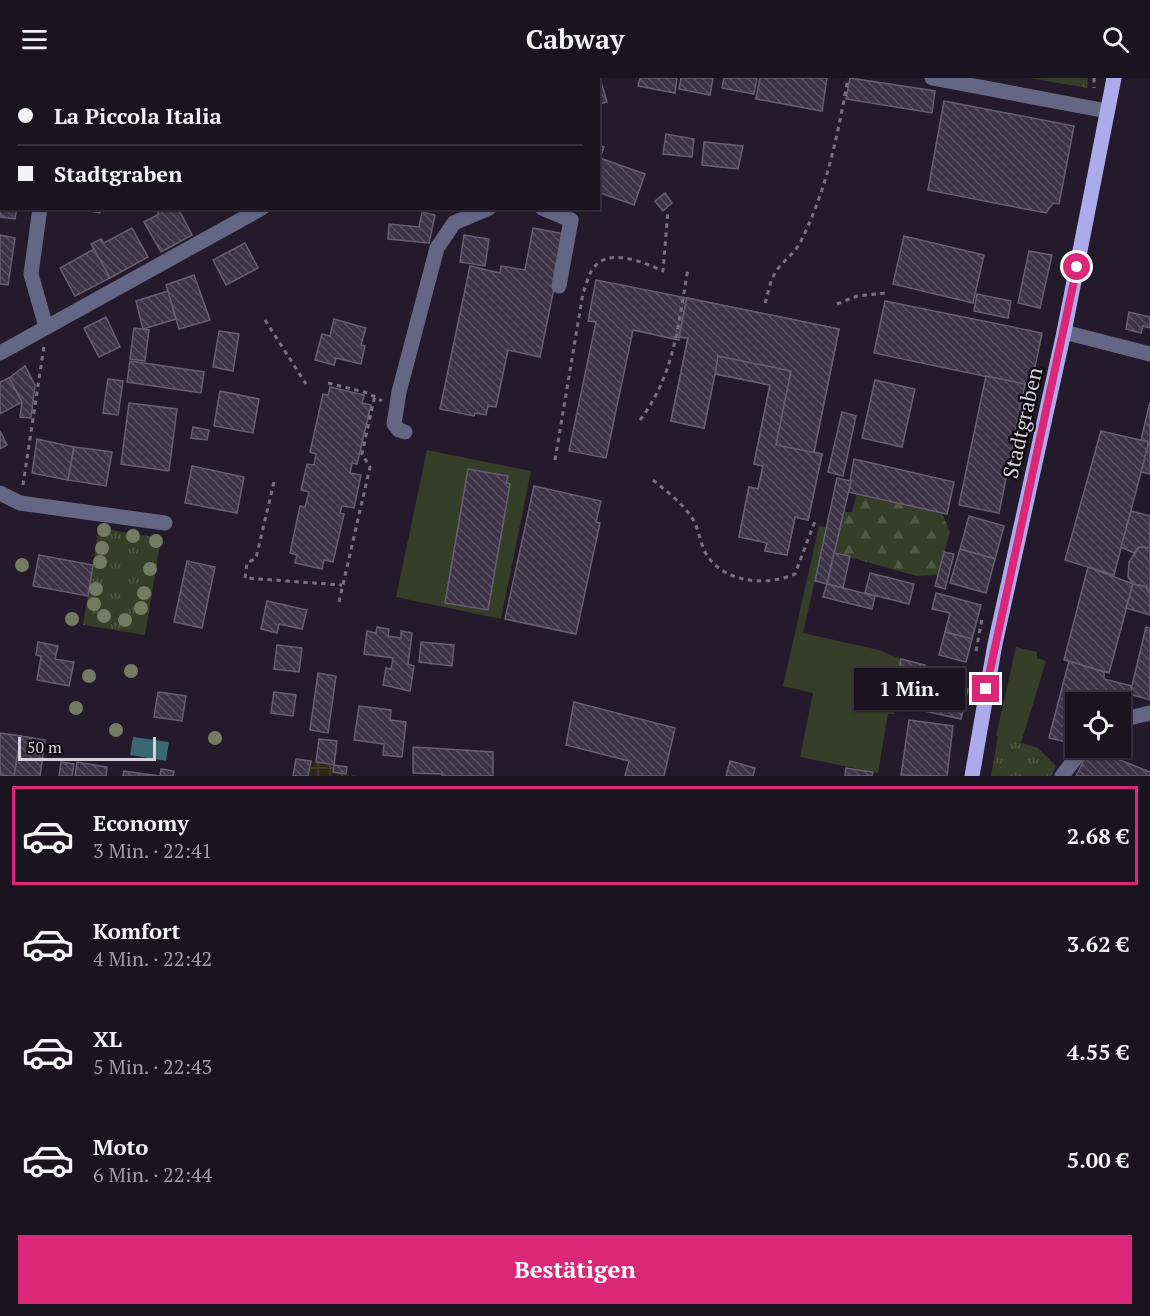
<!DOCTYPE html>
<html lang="de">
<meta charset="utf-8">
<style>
body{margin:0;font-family:"PT Serif",serif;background:#27212e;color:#f1f3f6;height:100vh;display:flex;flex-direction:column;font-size:22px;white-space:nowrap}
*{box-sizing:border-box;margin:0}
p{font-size:20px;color:#9f9ea5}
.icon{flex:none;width:33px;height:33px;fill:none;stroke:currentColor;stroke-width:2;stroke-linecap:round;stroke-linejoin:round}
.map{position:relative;height:698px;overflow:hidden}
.details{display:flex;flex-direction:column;background:#1a1421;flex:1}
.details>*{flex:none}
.top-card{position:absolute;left:0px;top:0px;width:600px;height:132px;box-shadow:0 2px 4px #0004,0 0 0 2px #38333f;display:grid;align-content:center;height:132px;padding:0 18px;background:#1a1421}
.controls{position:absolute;left:1065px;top:614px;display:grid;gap:12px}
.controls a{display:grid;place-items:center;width:66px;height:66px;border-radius:0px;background:#1a1421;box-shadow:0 2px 4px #0004,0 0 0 2px #38333f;font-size:30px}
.scale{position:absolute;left:18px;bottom:15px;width:138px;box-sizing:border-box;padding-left:6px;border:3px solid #d4cfdb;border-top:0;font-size:16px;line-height:21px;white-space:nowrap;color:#d4cfdb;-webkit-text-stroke:4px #0b080f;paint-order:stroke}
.end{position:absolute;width:27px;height:27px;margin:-14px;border:8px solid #db2777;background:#fff;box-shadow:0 0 0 3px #fff}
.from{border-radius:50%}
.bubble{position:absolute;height:42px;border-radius:0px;background:#1a1421;box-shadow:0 2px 4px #0004,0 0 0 2px #38333f;font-size:20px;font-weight:700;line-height:42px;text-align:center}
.top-card b{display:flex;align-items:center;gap:21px;height:57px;font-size:22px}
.top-card b+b{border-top:2px solid #38333f}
.top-card i{width:15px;height:15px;background:#f1f3f6}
ul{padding:10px 0 0;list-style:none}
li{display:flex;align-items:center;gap:18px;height:99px;margin:0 12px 9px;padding:0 6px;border:3px solid transparent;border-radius:0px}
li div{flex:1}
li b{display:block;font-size:22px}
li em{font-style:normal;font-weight:700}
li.on{border-color:#db2777}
li>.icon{width:54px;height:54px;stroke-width:1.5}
.cta{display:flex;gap:12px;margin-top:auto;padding:12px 18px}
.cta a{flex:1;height:69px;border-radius:0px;background:#db2777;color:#fff;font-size:24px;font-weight:700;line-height:69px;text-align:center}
header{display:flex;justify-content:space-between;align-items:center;height:78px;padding:0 18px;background:#1a1421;font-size:27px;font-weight:700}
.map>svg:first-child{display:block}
.industrial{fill:url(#industrial-grid)}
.grass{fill:#363d28}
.forest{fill:url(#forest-firs)}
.park{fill:url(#park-tufts)}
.water{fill:#3b6770}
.building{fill:url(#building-back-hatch);stroke:#675f73;stroke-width:1.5}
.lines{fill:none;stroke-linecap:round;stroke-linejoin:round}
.path{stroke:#787280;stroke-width:3;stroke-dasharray:4.5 4.5;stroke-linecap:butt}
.minor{stroke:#656584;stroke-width:15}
.major{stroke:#adaaec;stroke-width:15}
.tree{fill:#747b62}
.route{stroke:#db2777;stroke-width:8}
.labels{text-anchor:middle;stroke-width:4.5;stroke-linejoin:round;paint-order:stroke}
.street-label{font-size:21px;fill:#d4cfdb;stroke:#0b080f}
</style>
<header><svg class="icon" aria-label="menu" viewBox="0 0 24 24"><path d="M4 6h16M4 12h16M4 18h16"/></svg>Cabway<svg class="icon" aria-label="search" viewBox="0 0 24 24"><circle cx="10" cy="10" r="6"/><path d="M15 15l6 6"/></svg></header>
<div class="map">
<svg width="1150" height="698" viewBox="0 0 1150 698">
<defs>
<pattern id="industrial-grid" width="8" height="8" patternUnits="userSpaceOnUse" patternTransform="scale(1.5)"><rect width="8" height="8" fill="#2e2515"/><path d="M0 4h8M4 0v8" fill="none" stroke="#4b4436"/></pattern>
<pattern id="forest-firs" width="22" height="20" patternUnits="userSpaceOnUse" patternTransform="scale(1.5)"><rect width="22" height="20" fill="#363d28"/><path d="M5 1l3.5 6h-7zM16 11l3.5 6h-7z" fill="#525847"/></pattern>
<pattern id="park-tufts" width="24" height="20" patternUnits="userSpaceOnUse" patternTransform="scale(1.5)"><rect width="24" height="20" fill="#363d28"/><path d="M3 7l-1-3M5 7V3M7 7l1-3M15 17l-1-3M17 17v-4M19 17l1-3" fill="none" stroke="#525847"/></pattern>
<pattern id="building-back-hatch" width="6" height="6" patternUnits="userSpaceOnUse" patternTransform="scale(1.5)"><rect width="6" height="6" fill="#3d3547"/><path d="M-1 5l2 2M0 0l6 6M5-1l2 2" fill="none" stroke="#585161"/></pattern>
</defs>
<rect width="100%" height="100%" fill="#231b2c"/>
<path class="industrial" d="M296 681 347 689V696L357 698H293Z"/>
<g class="grass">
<path d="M427 372 531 393 501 541 396 519Z"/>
<path d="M819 448 827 449 803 555 879 572 901 581 892 626 896 627 894 636H888L878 695 800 679 813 615 783 608Z"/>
<path d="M1016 569 1037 574V580L1046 583 1021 665 996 658Z"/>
</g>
<path class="forest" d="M857 416 942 435 950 454 938 497 917 498 834 475 844 434H852Z"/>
<g class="park">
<path d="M1030 0H1088L1087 10Z"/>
<path d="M99 450 161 460 145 557 83 547Z"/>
<path d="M998 658 1038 670 1056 688 1051 698H991Z"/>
</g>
<path class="water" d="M133 659 169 664 166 683 130 677Z"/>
<g class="building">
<path d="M390 0H439L440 2H391Z"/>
<path d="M572 0H600L607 24 598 26V2H567Z"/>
<path d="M640 0H677L675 15 638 8Z"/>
<path d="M681 0H713L710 17 679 11Z"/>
<path d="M724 0H757L754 16 722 10Z"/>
<path d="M760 0H827L822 33 756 21Z"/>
<path d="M850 0 935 13 932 35 846 21Z"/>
<path d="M944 23 1074 48 1059 126 1053 125 1046 135 928 112Z"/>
<rect x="0" y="26" width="2" height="43"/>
<path d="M666 56 694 61 692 79 663 76Z"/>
<path d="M704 64 743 68 738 91 702 87Z"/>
<path d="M598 67 604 69 600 80 645 96 634 127 598 114Z"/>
<path d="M0 82 2 130H17L15 141 0 139Z"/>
<path d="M665 115 672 125 663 133 655 123Z"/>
<path d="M72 130H101L100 135Z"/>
<path d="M156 130H178L192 157 161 174 144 144 159 136Z"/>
<path d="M422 134 435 137 429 165 388 161 389 146 419 149Z"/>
<path d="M132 150 148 179 110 200 91 166 101 161 104 165Z"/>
<path d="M533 150 565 156 540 279 508 272 496 329 488 328 486 337 475 335 474 338 440 331 470 188 500 195 501 188 525 192Z"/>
<path d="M0 157 15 160 8 207 0 206Z"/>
<path d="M464 157 489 161 485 188 460 184Z"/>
<path d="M904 158 984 177 973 225 893 206Z"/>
<path d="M245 165 258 190 226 207 213 182Z"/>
<path d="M94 171 110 200 75 218 60 190Z"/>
<path d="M1029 173 1052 177 1040 230 1018 225Z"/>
<path d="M194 197 210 242 179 251 166 207Z"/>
<path d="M596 202 687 220 679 262 633 252 606 380 569 373 596 244 588 243Z"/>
<path d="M168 213 176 241 143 251 136 223Z"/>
<path d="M977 216 1011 223 1008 240 974 233Z"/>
<path d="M687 220 839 251 814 374 776 367 791 293 718 278 704 350 671 343 688 260 679 259Z"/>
<path d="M687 220 839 251 814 374 822 376 808 442 795 439 787 477 765 473 767 465 739 459 749 409 758 411 763 388 754 386 770 307 715 296 704 350 671 343 688 260 679 259Z"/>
<path d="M885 223 1042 255 1031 308 874 275Z"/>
<path d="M1129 234 1150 239V250L1143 248 1141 255 1126 251Z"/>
<path d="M106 239 120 269 99 279 84 250Z"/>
<path d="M334 241 366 250 361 267 365 268 361 286 336 280 334 287 315 282 322 256 330 258Z"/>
<path d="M134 250 149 252 145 283 130 281Z"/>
<path d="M219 253 239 256 233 293 213 289Z"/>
<path d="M718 278 791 293 776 367 822 376 808 442 795 439 787 477 765 473 767 465 739 459 749 409 758 411 763 388 754 386 770 307 715 296Z"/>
<path d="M130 283 204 294 201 315 127 304Z"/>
<path d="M25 288 35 307 31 340 20 339 22 324 9 300Z"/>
<path d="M986 298 1025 306 999 435 959 427Z"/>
<path d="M9 300 22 324 0 336V304Z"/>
<path d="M108 301 123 303 118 337 103 335Z"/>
<path d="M875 302 915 311 902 369 862 360Z"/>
<path d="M330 309 364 317 362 325 371 327 357 386 352 385 350 395 361 397 354 430 342 428 340 435 344 436 333 484 324 482 322 491 295 485 297 477 290 475 300 428 305 429 309 414 301 412 307 386 314 387 316 376 310 374 323 316 328 317Z"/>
<path d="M220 313 259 321 253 355 214 348Z"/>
<path d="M1150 324V364L1141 362Z"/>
<path d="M129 325 177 331 169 393 121 386Z"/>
<path d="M842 334 856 338 843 398 828 394Z"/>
<path d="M193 349 209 352 207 362 191 360Z"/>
<path d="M0 353 7 367 0 371Z"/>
<path d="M1101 353 1149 364 1114 497 1065 482Z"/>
<path d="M37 361 74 369 68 402 32 395Z"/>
<path d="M1149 364H1150V396L1141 394Z"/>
<path d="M74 369 112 374 106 408 68 402Z"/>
<path d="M854 381 954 404 947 436 848 414Z"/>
<path d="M192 388 244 399 237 435 185 425Z"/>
<path d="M468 391 508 398 506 405 510 406 488 532 445 525Z"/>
<path d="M837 400 851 403 827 506 815 503Z"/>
<path d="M534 408 601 423 596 444 600 445 576 556 505 541Z"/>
<path d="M1131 433 1150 438V470L1139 469 1134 475 1121 469Z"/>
<path d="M969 438 1004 448 995 481 960 471Z"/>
<path d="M1139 469 1150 470V517L1146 509 1133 506 1128 499 1129 484Z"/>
<path d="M960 471 995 481 986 515 950 505Z"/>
<path d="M944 474 954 476 945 511 935 508Z"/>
<path d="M834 475 850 478 843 510 827 506Z"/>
<path d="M39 477 93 487 88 518 33 508Z"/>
<path d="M187 483 215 489 202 550 174 544Z"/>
<path d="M1088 489 1133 506 1109 595 1064 582Z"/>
<path d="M870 495 914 506 909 526 865 515Z"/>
<path d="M827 506 875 518 872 531 823 519Z"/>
<path d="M1133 506 1146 509 1150 517V537L1126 530Z"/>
<path d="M936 515 981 527 972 561 945 554 950 535 932 531Z"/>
<path d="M267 523 307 532 302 551 279 546 277 555 261 551Z"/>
<path d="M377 549 389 551 388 558 401 560V553L412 555 408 586 414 588 410 613 383 607 386 590 391 591 393 580 364 576 367 553 376 555Z"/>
<path d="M1146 549 1150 550V622L1130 616Z"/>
<path d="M945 554 972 561 966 584 939 577Z"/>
<path d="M38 564 58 568 55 581 74 584 69 608 37 602 41 578 36 577Z"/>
<path d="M421 564 454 567 452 588 419 584Z"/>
<path d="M277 567 302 570 299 594 274 591Z"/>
<path d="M901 581 925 587 917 617 926 618 932 600 968 611 961 641 892 626Z"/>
<path d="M1069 583 1104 594V601L1132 608 1130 616 1120 624H1076V666L1049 660Z"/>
<path d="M318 595 336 598 328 655 310 652Z"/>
<path d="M158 614 186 618 182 643 154 639Z"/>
<path d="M274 614 296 617 293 638 271 635Z"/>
<path d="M574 624 675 650 664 698H625L629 683 566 667Z"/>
<path d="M359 628 391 632 390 642 406 644 402 679 383 677 384 666 354 662Z"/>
<path d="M909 642 953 648 947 698 901 697Z"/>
<path d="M0 655 21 658 14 698 0 697Z"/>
<path d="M21 658 45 662 40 698H14Z"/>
<path d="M319 661 337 663 334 687 316 684Z"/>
<path d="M413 669 493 674V698H442V696L413 695Z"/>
<path d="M1090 670 1150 694V698H1076Z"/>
<path d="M296 681 311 683 308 698H293Z"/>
<path d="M730 683 755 690 753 698H726Z"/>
<path d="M61 684 74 686 72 698H59Z"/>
<path d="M77 684 107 689 106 698H75Z"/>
<path d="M334 687 347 689 346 696 333 694Z"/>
<path d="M846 690 873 694 872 698H845Z"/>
<path d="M161 691 174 693 173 698H123L124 693 160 698Z"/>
</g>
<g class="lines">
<g class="path">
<path d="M1094 0V10"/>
<path d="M765 225C768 216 770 203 775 195 782 183 795 176 801 163 827 111 838 56 848 0"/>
<path d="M837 226 857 218 886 215"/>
<path d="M265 242 306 306"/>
<path d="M328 305 368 315 382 323"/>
<path d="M640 342C675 296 678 246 688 191"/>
<path d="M555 382 583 215C586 208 588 198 592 192 607 168 643 184 663 193L668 132"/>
<path d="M653 402C666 413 680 423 690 437 698 447 699 460 704 472 720 505 766 509 795 496L815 443"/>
<path d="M274 404 256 480 247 485 245 500 342 507"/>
<path d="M23 407 44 268"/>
<path d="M339 524 370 389 362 376 375 317"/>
<path d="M976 573 982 541"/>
</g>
<g class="minor">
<path d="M932 0 1107 33"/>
<path d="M61 2V0"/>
<path d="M505 2 508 0"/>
<path d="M40 130 31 196 46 249"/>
<path d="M542 130 571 142 559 208"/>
<path d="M1064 254 1150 276"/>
<path d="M0 275 262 130"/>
<path d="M405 354 399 352 394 346 399 314 437 170 454 145 489 130"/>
<path d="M0 415 20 425 165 445"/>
<path d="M1120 642 1150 635"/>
<path d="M1062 698 1084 669"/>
</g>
<path class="major" d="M972 698 995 566 1064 254 1114 0"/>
</g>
<g class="tree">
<circle cx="104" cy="452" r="7"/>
<circle cx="133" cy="458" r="7"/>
<circle cx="156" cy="463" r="7"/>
<circle cx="102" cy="470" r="7"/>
<circle cx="100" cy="484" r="7"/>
<circle cx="22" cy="487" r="7"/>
<circle cx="150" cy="491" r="7"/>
<circle cx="96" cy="511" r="7"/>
<circle cx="144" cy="515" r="7"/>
<circle cx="94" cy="526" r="7"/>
<circle cx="141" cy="530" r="7"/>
<circle cx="104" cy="538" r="7"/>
<circle cx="72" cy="541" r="7"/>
<circle cx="125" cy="542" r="7"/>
<circle cx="131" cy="593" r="7"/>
<circle cx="89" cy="598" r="7"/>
<circle cx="76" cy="630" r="7"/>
<circle cx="116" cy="652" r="7"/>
<circle cx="215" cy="660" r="7"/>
</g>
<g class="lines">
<path class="route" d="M986 611 1077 189"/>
</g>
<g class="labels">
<g class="street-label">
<text transform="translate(1023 345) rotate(-77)" y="7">Stadtgraben</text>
</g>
</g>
</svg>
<div class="controls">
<a><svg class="icon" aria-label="locate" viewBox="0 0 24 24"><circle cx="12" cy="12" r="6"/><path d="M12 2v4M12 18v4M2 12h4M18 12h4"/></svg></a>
</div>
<div class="scale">50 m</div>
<i class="end from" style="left:1077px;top:189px"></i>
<i class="end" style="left:986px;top:611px"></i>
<div class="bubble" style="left:854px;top:590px;width:111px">1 Min.</div>
<div class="top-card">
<b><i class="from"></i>La Piccola Italia</b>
<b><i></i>Stadtgraben</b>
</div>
</div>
<section class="details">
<ul>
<li class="on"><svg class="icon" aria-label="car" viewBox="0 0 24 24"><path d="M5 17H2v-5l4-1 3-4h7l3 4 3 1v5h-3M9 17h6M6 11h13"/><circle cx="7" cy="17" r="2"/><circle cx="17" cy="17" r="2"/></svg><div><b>Economy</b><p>3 Min. · 22:41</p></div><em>2.68 €</em></li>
<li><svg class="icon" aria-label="car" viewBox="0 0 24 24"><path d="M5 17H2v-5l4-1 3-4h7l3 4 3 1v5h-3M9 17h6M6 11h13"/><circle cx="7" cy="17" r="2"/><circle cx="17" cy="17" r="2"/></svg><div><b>Komfort</b><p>4 Min. · 22:42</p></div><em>3.62 €</em></li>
<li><svg class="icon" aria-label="car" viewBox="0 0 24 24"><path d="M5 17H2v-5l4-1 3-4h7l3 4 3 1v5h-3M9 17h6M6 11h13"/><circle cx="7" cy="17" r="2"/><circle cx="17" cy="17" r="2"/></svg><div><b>XL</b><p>5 Min. · 22:43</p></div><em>4.55 €</em></li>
<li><svg class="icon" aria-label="car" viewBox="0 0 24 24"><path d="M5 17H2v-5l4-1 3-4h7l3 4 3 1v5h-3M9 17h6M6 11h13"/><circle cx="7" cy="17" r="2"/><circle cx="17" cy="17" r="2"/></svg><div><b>Moto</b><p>6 Min. · 22:44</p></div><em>5.00 €</em></li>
</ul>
<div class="cta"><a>Bestätigen</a></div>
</section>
